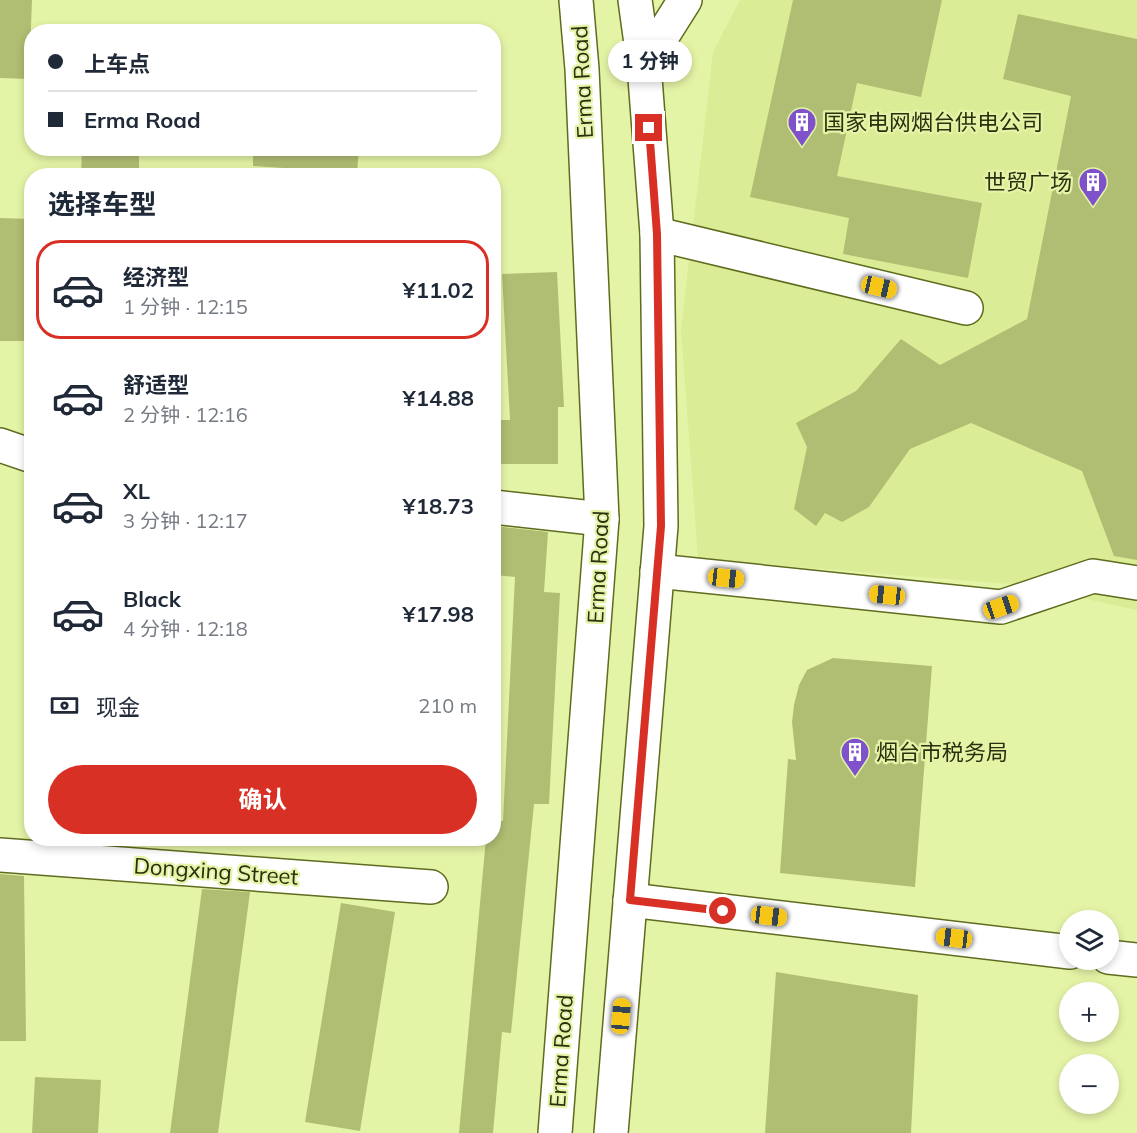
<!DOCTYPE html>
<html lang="zh">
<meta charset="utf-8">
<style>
body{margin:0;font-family:Mulish,"Noto Sans SC",sans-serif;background:#f2f2f3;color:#1f2937;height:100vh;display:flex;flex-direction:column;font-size:22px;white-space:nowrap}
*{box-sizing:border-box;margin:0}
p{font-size:20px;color:#747a83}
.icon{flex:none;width:33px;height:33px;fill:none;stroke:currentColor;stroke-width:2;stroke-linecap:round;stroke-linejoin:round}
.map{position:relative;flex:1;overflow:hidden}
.sheet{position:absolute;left:24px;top:168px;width:477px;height:678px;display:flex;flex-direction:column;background:#fff;border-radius:24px;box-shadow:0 3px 9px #0003}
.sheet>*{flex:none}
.guide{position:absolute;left:24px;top:24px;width:477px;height:132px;border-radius:24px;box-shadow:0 3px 9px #0003;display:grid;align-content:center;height:132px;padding:0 24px;background:#fff}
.controls{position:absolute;left:1059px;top:910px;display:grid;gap:12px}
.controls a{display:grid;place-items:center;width:60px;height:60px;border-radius:50%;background:#fff;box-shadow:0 3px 9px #0003;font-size:30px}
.end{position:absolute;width:27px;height:27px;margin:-14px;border:8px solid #d93025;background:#fff;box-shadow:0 0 0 3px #fff}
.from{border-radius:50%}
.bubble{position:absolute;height:42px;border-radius:21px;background:#fff;box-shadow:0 3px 9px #0003;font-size:20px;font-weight:700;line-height:42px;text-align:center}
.car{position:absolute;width:18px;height:36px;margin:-18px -9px;border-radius:8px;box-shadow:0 0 4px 2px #0007;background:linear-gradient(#f5c518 24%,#345 0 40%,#f5c518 0 76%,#345 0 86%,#f5c518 0)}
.guide b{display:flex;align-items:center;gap:21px;height:57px;font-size:22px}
.guide b+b{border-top:2px solid #e0e1e3}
.guide i{width:15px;height:15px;background:#1f2937}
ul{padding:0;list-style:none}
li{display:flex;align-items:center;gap:18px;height:99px;margin:0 12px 9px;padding:0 12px;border:3px solid transparent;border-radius:24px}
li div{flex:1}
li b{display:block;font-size:22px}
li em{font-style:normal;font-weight:700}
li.on{border-color:#d93025}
li>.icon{width:54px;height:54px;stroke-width:1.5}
h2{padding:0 24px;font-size:27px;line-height:72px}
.pay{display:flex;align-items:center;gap:15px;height:66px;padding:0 24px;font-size:22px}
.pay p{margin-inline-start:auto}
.action{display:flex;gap:12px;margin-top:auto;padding:12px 24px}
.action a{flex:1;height:69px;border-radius:36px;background:#d93025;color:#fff;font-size:24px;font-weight:700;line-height:69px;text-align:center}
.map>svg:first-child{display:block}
.built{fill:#dbec96}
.building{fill:#b0be73}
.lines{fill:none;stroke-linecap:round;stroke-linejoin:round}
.minor-casing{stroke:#5f6b1e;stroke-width:36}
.major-casing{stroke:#5f6b1e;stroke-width:36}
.minor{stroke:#fff;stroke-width:33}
.major{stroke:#fff;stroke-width:33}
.route{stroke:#d93025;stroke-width:8}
.labels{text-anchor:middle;stroke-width:4.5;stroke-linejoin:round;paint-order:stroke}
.street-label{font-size:22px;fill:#2a2f0f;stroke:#e4f4a6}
.poi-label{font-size:22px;fill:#2a2f0f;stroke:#e4f4a6;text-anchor:start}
</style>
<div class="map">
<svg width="1137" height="1133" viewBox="0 0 1137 1133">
<rect width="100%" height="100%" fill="#e4f4a6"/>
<path class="built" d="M740 0H1137V610L1021 585 698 559 681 330 713 52Z"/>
<g class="building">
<path d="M0 0H32L29 79 0 78Z"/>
<path d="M793 0H942L921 97 857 83 837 176 982 203 968 278 843 254 849 218 750 197Z"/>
<path d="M1018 14 1137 39V560L1114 556 1082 471 971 423 910 449 869 507 842 522 825 513 816 526 794 509 807 447 796 423 856 391 901 339 940 365 1027 319 1071 96 1003 79Z"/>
<path d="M82 148H139V176H81Z"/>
<path d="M253 148H359L357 173 253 166Z"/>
<path d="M0 218 32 219V341H0Z"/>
<path d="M557 272 564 407H558V464H494V420H510L502 274Z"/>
<path d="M494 526 548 532 544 592 560 593 549 804H534L511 1033 502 1032 493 1133H459L486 838H494V820L503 821 515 577 494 575Z"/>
<path d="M833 658 932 666 915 887 780 873 788 759 796 760 792 722 794 705 799 685 807 670Z"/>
<path d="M0 874 24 876 26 1041H0Z"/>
<path d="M202 889 250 892 218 1133H170Z"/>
<path d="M341 903 395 912 360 1131 305 1122Z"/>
<path d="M776 972 918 995 911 1133H765Z"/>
<path d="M35 1077 101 1080 98 1133H32Z"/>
</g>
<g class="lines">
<g class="minor-casing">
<g id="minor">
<path d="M657 234 966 308"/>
<path d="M0 445 32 456"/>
<path d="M494 507 602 519"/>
<path d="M657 571 1001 607 1093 576 1137 583"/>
<path d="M0 855 431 887"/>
<path d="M630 900 1070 952"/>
<path d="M1108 957 1137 960"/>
</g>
</g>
<g class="major-casing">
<g id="major">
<path d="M644 65 685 0"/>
<path d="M555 1133 602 519 582 69 576 0"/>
<path d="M611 1133 661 526 657 234 644 65 635 0"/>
</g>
</g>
<use href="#minor" class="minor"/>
<use href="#major" class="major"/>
</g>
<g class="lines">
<path class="route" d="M649 128 657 234 661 526 630 900 723 911"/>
</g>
<defs>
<g id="building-pin" transform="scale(1.5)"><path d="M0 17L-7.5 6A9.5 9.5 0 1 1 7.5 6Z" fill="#7f51ca" stroke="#e4f4a6"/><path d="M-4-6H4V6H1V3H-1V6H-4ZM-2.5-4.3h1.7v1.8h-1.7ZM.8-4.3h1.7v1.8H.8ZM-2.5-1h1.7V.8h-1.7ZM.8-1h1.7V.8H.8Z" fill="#fff"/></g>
</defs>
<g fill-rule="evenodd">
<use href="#building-pin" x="802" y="122"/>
<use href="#building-pin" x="1093" y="182"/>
<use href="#building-pin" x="855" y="752"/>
</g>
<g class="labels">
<g class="street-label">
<text transform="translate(582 82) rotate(-93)" y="8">Erma Road</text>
<text transform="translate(598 567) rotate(-87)" y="8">Erma Road</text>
<text transform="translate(216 871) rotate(4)" y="8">Dongxing Street</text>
<text transform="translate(561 1051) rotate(-86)" y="8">Erma Road</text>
</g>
<g class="poi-label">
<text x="823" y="130">国家电网烟台供电公司</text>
<text x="1072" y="190" text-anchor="end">世贸广场</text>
<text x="876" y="760">烟台市税务局</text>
</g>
</g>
</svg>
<div class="controls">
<a><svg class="icon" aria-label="layers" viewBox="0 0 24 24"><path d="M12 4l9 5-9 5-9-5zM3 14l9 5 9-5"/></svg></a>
<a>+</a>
<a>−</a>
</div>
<i class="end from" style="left:723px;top:911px"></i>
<i class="end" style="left:649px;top:128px"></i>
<div class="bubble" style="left:608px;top:40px;width:84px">1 分钟</div>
<i class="car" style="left:879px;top:287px;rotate:103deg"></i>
<i class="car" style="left:726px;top:578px;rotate:96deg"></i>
<i class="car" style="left:887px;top:595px;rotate:276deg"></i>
<i class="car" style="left:1001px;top:607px;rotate:71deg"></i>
<i class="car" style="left:769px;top:916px;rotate:97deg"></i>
<i class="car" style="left:954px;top:938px;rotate:277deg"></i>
<i class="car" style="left:621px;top:1016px;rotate:5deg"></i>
<div class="guide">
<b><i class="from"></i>上车点</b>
<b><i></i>Erma Road</b>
</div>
<section class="sheet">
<h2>选择车型</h2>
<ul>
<li class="on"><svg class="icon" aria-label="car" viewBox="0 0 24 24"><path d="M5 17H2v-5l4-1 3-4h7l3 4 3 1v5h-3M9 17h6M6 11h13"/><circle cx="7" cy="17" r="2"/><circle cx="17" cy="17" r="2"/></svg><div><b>经济型</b><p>1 分钟 · 12:15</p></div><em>¥11.02</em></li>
<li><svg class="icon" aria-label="car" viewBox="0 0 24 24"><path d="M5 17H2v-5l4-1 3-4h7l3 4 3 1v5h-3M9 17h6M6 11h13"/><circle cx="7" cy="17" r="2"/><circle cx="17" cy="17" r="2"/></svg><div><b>舒适型</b><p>2 分钟 · 12:16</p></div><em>¥14.88</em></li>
<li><svg class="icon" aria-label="car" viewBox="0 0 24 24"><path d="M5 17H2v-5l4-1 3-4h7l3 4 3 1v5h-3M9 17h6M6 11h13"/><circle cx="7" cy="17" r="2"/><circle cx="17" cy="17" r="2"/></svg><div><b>XL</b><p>3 分钟 · 12:17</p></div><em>¥18.73</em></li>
<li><svg class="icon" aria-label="car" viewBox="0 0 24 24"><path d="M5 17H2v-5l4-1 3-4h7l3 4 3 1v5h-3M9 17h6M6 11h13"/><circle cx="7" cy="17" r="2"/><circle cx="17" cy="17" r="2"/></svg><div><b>Black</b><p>4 分钟 · 12:18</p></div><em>¥17.98</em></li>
</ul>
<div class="pay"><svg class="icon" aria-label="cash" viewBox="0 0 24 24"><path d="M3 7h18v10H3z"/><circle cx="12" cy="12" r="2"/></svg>现金<p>210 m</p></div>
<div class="action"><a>确认</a></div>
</section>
</div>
